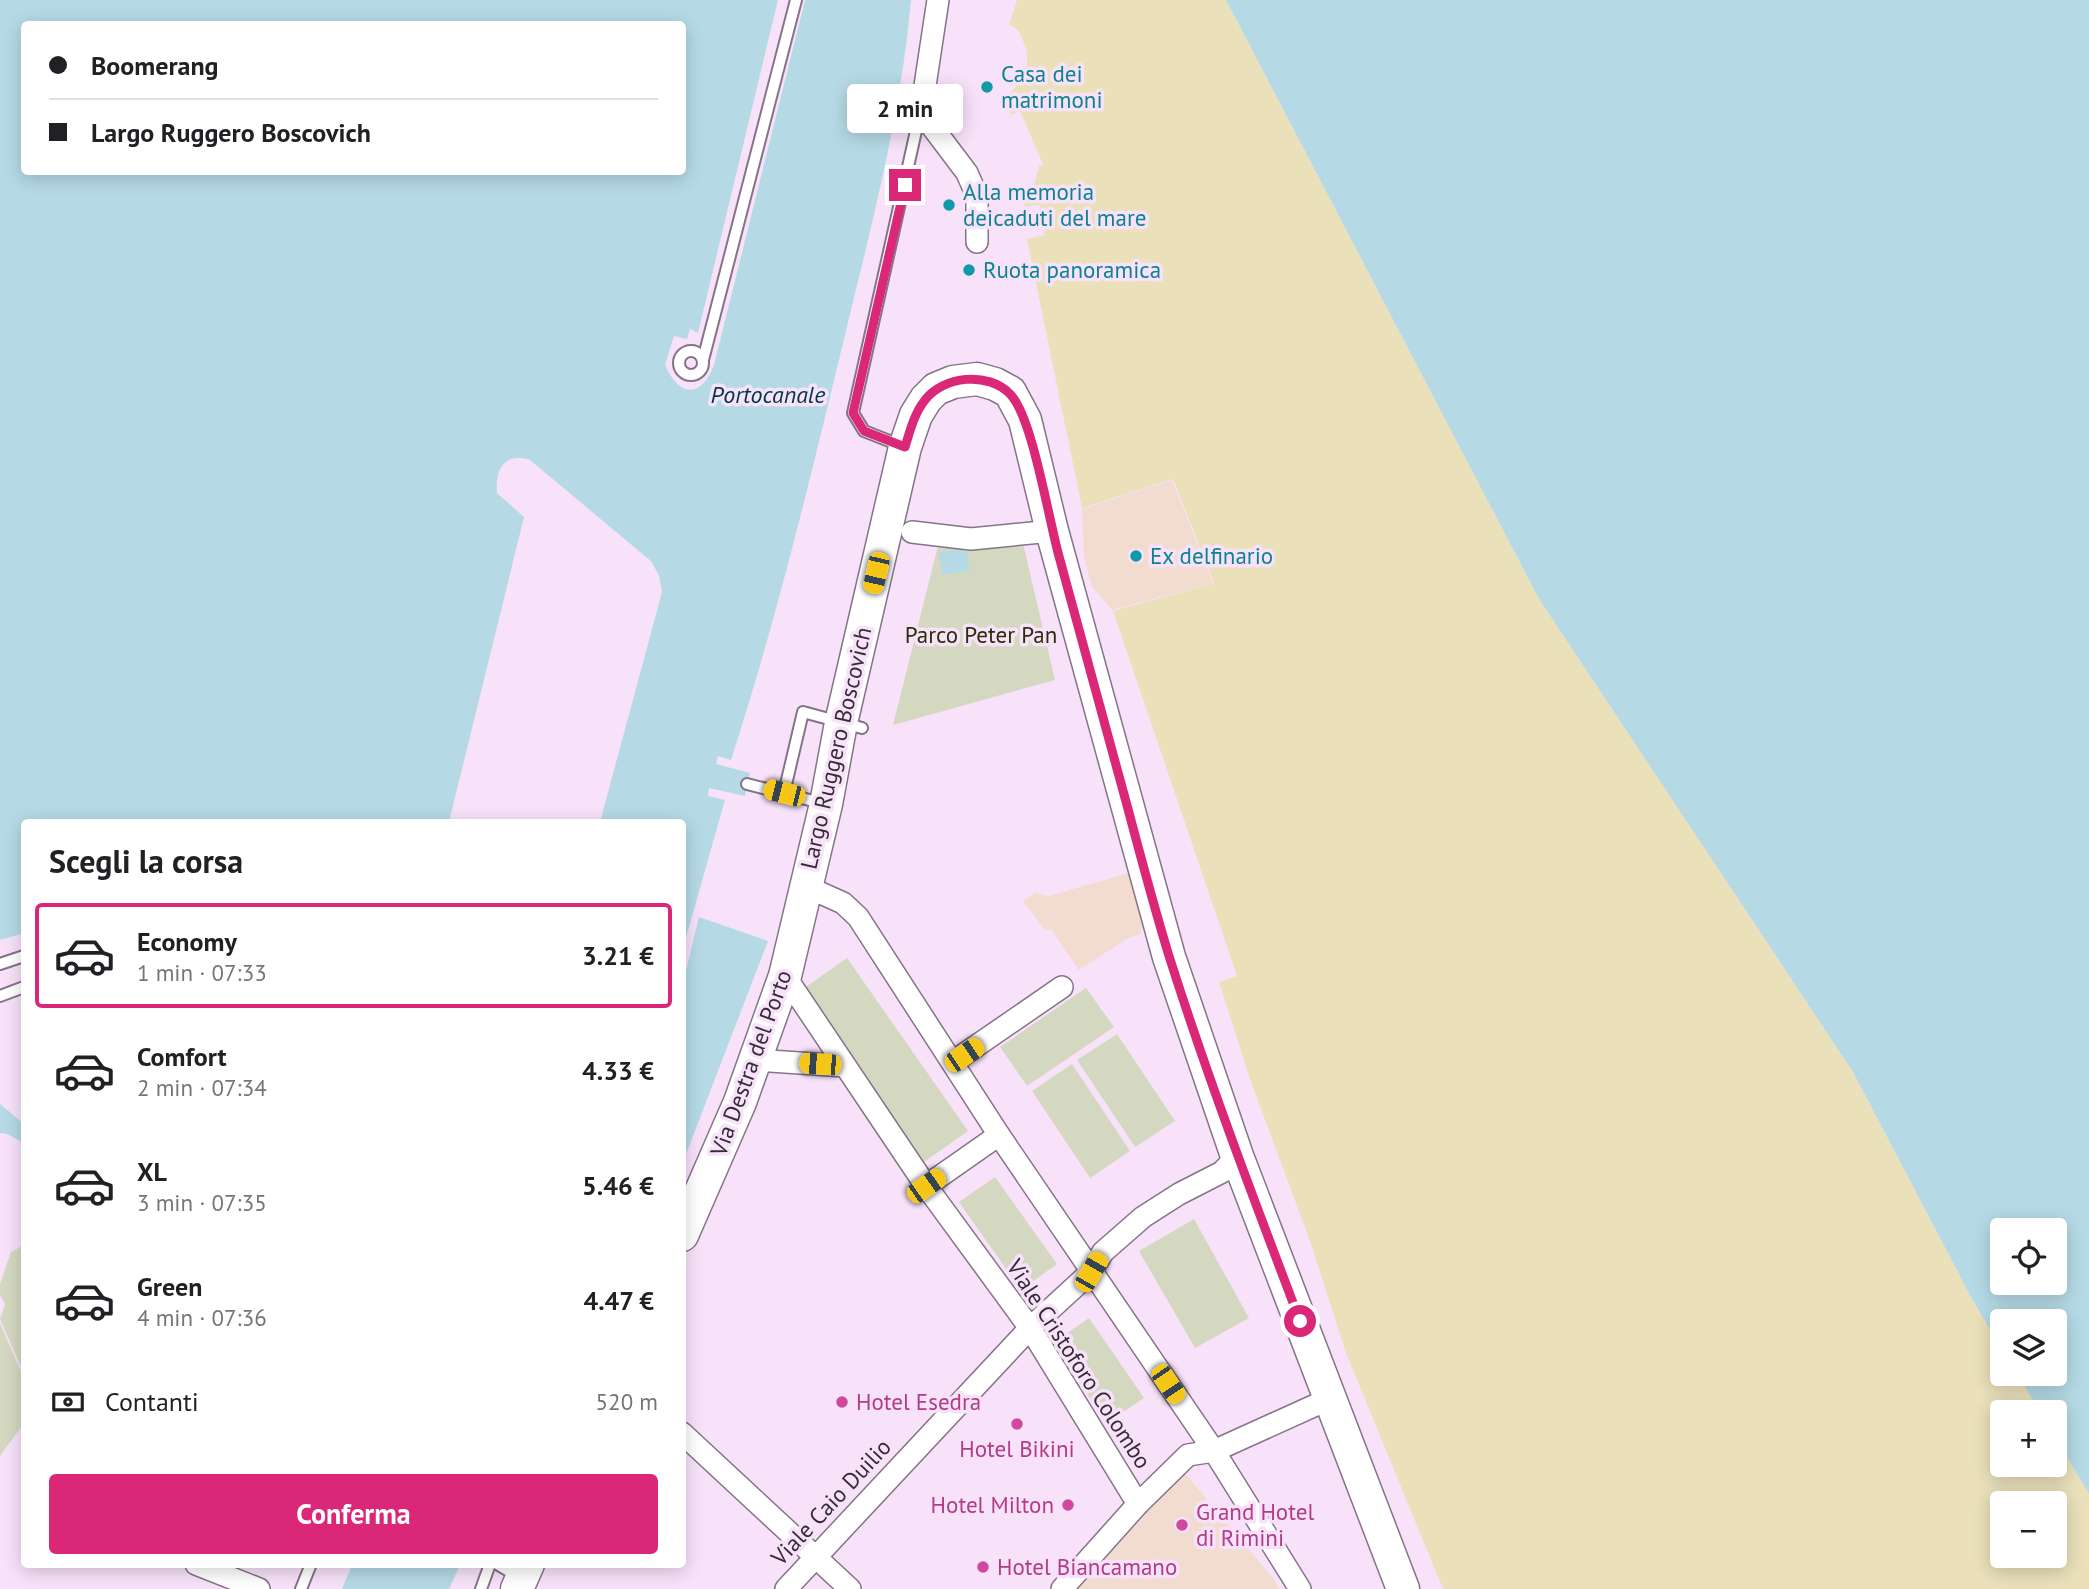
<!DOCTYPE html>
<html lang="it">
<meta charset="utf-8">
<style>
body{margin:0;font-family:"PT Sans",sans-serif;background:#f2f2f2;color:#202124;height:100vh;display:flex;flex-direction:column;font-size:26px;white-space:nowrap}
*{box-sizing:border-box;margin:0}
p{font-size:23px;color:#757577}
.icon{flex:none;width:38px;height:38px;fill:none;stroke:currentColor;stroke-width:2;stroke-linecap:round;stroke-linejoin:round}
.map{position:relative;flex:1;overflow:hidden}
.side{position:absolute;left:21px;top:819px;width:665px;height:749px;display:flex;flex-direction:column;background:#fff;border-radius:7px;box-shadow:0 4px 18px #0003}
.side>*{flex:none}
.banner{position:absolute;left:21px;top:21px;width:665px;height:154px;border-radius:7px;box-shadow:0 4px 18px #0003;display:grid;align-content:center;height:154px;padding:0 28px;background:#fff}
.tools{position:absolute;left:1990px;top:1218px;display:grid;gap:14px}
.tools a{display:grid;place-items:center;width:77px;height:77px;border-radius:7px;background:#fff;box-shadow:0 4px 18px #0003;font-size:35px}
.end{position:absolute;width:32px;height:32px;margin:-16px;border:9px solid #db2777;background:#fff;box-shadow:0 0 0 4px #fff}
.from{border-radius:50%}
.bubble{position:absolute;height:49px;border-radius:7px;background:#fff;box-shadow:0 4px 18px #0003;font-size:23px;font-weight:600;line-height:49px;text-align:center}
.car{position:absolute;width:21px;height:42px;margin:-21px -10px;border-radius:9px;box-shadow:0 0 5px 2px #0007;background:linear-gradient(#f5c518 24%,#345 0 40%,#f5c518 0 76%,#345 0 86%,#f5c518 0)}
.banner b{display:flex;align-items:center;gap:24px;height:66px;font-size:26px}
.banner b+b{border-top:2px solid #e0e0e0}
.banner i{width:18px;height:18px;background:#202124}
ul{padding:0;list-style:none}
li{display:flex;align-items:center;gap:21px;height:105px;margin:0 14px 10px;padding:0 14px;border:4px solid transparent;border-radius:7px}
li div{flex:1}
li b{display:block;font-size:26px}
li em{font-style:normal;font-weight:600}
li.on{border-color:#db2777}
li>.icon{width:63px;height:63px;stroke-width:1.5}
h2{padding:0 28px;font-size:32px;line-height:84px}
.pay{display:flex;align-items:center;gap:18px;height:77px;padding:0 28px;font-size:26px}
.pay p{margin-inline-start:auto}
.cta{display:flex;gap:14px;margin-top:auto;padding:14px 28px}
.cta a{flex:1;height:80px;border-radius:7px;background:#db2777;color:#fff;font-size:28px;font-weight:600;line-height:80px;text-align:center}
.map>svg:first-child{display:block}
.commercial{fill:#f2dbcf}
.green{fill:#d5d8c1}
.sand{fill:#eae1bb;fill-rule:evenodd}
.water{fill:#b5dae6;fill-rule:evenodd}
.lines{fill:none;stroke-linecap:round;stroke-linejoin:round}
.lane-casing{stroke:#857387;stroke-width:14}
.street-casing{stroke:#857387;stroke-width:24}
.secondary-casing{stroke:#857387;stroke-width:35}
.lane{stroke:#fff;stroke-width:10}
.street{stroke:#fff;stroke-width:21}
.secondary{stroke:#fff;stroke-width:32}
.route{stroke:#db2777;stroke-width:9}
.culture-dot{fill:#0f9aa8;stroke:#f7e2fa;stroke-width:2.5}
.hotel-dot{fill:#d1479c;stroke:#f7e2fa;stroke-width:2.5}
.labels{text-anchor:middle;stroke-width:7;stroke-linejoin:round;paint-order:stroke}
.culture-label{font-size:23px;fill:#0d838f;stroke:#f7e2fa;text-anchor:start}
.park-label{font-size:23px;fill:#2b2e06;stroke:#f7e2fa}
.street-label{font-size:23px;fill:#352d36;stroke:#f7e2fa}
.hotel-label{font-size:23px;fill:#b23c85;stroke:#f7e2fa;text-anchor:start}
.water-label{font-size:24px;font-style:italic;fill:#003946;stroke:#f7e2fa}
</style>
<div class="map">
<svg width="2089" height="1589" viewBox="0 0 2089 1589">
<rect width="100%" height="100%" fill="#f7e2fa"/>
<g class="commercial">
<path d="M1172 480 1213 583 1112 610 1092 587 1084 556 1082 509Z"/>
<path d="M1136 871 1154 926 1140 930 1141 934 1128 938 1079 970 1051 929 1046 931 1023 901 1035 893 1049 896Z"/>
<path d="M1184 1472 1273 1578 1279 1589H1078Z"/>
</g>
<g class="green">
<path d="M940 538 1022 539 1055 680 893 725Z"/>
<path d="M847 958 968 1131 924 1162 803 989Z"/>
<path d="M1086 988 1114 1027 1027 1086 1000 1047Z"/>
<path d="M1117 1034 1175 1121 1135 1147 1077 1060Z"/>
<path d="M1072 1064 1130 1151 1090 1178 1032 1091Z"/>
<path d="M995 1177 1057 1264 1021 1290 959 1202Z"/>
<path d="M1194 1219 1249 1318 1195 1348 1139 1251Z"/>
<path d="M24 1245V1374L0 1319 5 1304 0 1295V1284L11 1252Z"/>
<path d="M1089 1318 1144 1398 1107 1423 1053 1343Z"/>
<path d="M0 1323 24 1379V1423L0 1456Z"/>
</g>
<path class="sand" d="M1017 0H1226L1539 599 1853 1072 1972 1299 2002 1350V1374H2017L2040 1412H2002V1465H2054L2055 1437 2089 1494V1589H1443L1346 1353 1310 1241 1251 1082 1219 982 1237 976 1113 611 1214 583 1173 479 1082 508 1027 239 1045 235 1040 205 1023 207 1027 193 1032 192 1039 166 1043 164 1020 111 1011 115 1003 99C1022 83 1034 66 1023 41 1020 32 1018 28 1009 25ZM2002 1503H2054V1556H2002Z"/>
<g class="water">
<path d="M0 0H778L698 333 690 329 687 339 674 336 665 365C679 397 701 399 714 365L805 0H911C901 115 871 227 844 339 810 480 776 621 731 760L718 756 716 764 750 773 745 796 709 788 708 796 725 800 683 948 682 822H600L662 592 659 576 652 562 530 460C504 452 495 469 497 493L524 517 449 822H24V933L0 940ZM24 24H682V172H24Z"/>
<path d="M1226 0H2089V1494L2055 1437 2054 1412H2040L2017 1374H2054V1321H2002V1350L1972 1299 1853 1072 1539 599ZM2054 1230V1283H2002V1230Z"/>
<path d="M966 548 970 571 942 575 939 552Z"/>
<path d="M699 917 768 941 683 1162V983Z"/>
<path d="M0 1104 24 1124V1143L7 1134 0 1133Z"/>
<path d="M352 1565V1564L460 1565 449 1589H342Z"/>
</g>
<g class="lines">
<g class="lane-casing">
<g id="lane">
<circle cx="691" cy="363" r="12"/>
<path d="M703 360 796 0"/>
<path d="M902 446 864 431 853 413 920 113"/>
<path d="M747 784 825 804"/>
<path d="M784 793 803 712 862 728"/>
<path d="M0 964 24 956"/>
<path d="M0 996 24 987"/>
<path d="M497 1564 519 1577"/>
<path d="M301 1589 311 1564"/>
<path d="M481 1589 490 1564"/>
</g>
</g>
<g class="street-casing">
<g id="street">
<path d="M938 0 921 112 967 173 977 196V242"/>
<path d="M912 532 971 539 1052 531"/>
<path d="M805 886 843 903 858 917 999 1135 1214 1451 1300 1589"/>
<path d="M785 976 926 1186 1030 1328 1138 1504"/>
<path d="M755 1060 845 1066"/>
<path d="M953 1062 1062 987"/>
<path d="M926 1186 999 1135"/>
<path d="M682 1433 850 1589"/>
<path d="M196 1564 259 1589"/>
<path d="M786 1589 1030 1328 1091 1272 1103 1252 1143 1217 1179 1194 1222 1172 1237 1156"/>
<path d="M1062 1589 1138 1504 1188 1455 1214 1451 1329 1399"/>
</g>
</g>
<g class="secondary-casing">
<g id="secondary">
<path d="M682 1235 740 1102 785 976 826 804 841 723 905 447 916 415 926 399 936 389 953 382 977 379 995 384 1010 392 1025 420 1052 531 1169 957 1237 1156 1403 1589"/>
<path d="M517 1589 528 1564"/>
</g>
</g>
<use href="#lane" class="lane"/>
<use href="#street" class="street"/>
<use href="#secondary" class="secondary"/>
</g>
<g class="lines">
<path class="route" d="M905 185 853 413 864 431 905 447C910 431 914 414 925 400 943 376 988 371 1010 394 1033 417 1049 523 1060 560 1082 643 1105 726 1128 809 1141 858 1154 907 1169 956 1208 1079 1254 1200 1300 1321"/>
</g>
<g class="culture-dot">
<circle cx="987" cy="87" r="7"/>
<circle cx="949" cy="205" r="7"/>
<circle cx="969" cy="270" r="7"/>
<circle cx="1136" cy="556" r="7"/>
</g>
<g class="hotel-dot">
<circle cx="842" cy="1402" r="7"/>
<circle cx="1017" cy="1424" r="7"/>
<circle cx="1068" cy="1505" r="7"/>
<circle cx="1182" cy="1525" r="7"/>
<circle cx="983" cy="1567" r="7"/>
</g>
<g class="labels">
<g class="culture-label">
<text x="1001" y="82">Casa dei<tspan x="1001" dy="26">matrimoni</tspan></text>
<text x="963" y="200">Alla memoria<tspan x="963" dy="26">deicaduti del mare</tspan></text>
<text x="983" y="278">Ruota panoramica</text>
<text x="1150" y="564">Ex delfinario</text>
</g>
<g class="park-label">
<text x="981" y="643">Parco Peter Pan</text>
</g>
<g class="street-label">
<text transform="translate(836 748) rotate(-77)" y="8">Largo Ruggero Boscovich</text>
<text transform="translate(751 1063) rotate(-70)" y="8">Via Destra del Porto</text>
<text transform="translate(1079 1364) rotate(57)" y="8">Viale Cristoforo Colombo</text>
<text transform="translate(831 1502) rotate(-47)" y="8">Viale Caio Duilio</text>
</g>
<g class="hotel-label">
<text x="856" y="1410">Hotel Esedra</text>
<text x="1017" y="1457" text-anchor="middle">Hotel Bikini</text>
<text x="1054" y="1513" text-anchor="end">Hotel Milton</text>
<text x="1196" y="1520">Grand Hotel<tspan x="1196" dy="26">di Rimini</tspan></text>
<text x="997" y="1575">Hotel Biancamano</text>
</g>
<g class="water-label">
<text x="768" y="403">Portocanale</text>
</g>
</g>
</svg>
<div class="tools">
<a><svg class="icon" aria-label="locate" viewBox="0 0 24 24"><circle cx="12" cy="12" r="6"/><path d="M12 2v4M12 18v4M2 12h4M18 12h4"/></svg></a>
<a><svg class="icon" aria-label="layers" viewBox="0 0 24 24"><path d="M12 4l9 5-9 5-9-5zM3 14l9 5 9-5"/></svg></a>
<a>+</a>
<a>−</a>
</div>
<i class="end from" style="left:1300px;top:1321px"></i>
<i class="end" style="left:905px;top:185px"></i>
<div class="bubble" style="left:847px;top:84px;width:116px">2 min</div>
<i class="car" style="left:876px;top:573px;rotate:193deg"></i>
<i class="car" style="left:784px;top:793px;rotate:284deg"></i>
<i class="car" style="left:964px;top:1055px;rotate:56deg"></i>
<i class="car" style="left:820px;top:1064px;rotate:274deg"></i>
<i class="car" style="left:926px;top:1186px;rotate:55deg"></i>
<i class="car" style="left:1091px;top:1272px;rotate:30deg"></i>
<i class="car" style="left:1168px;top:1384px;rotate:146deg"></i>
<div class="banner">
<b><i class="from"></i>Boomerang</b>
<b><i></i>Largo Ruggero Boscovich</b>
</div>
<section class="side">
<h2>Scegli la corsa</h2>
<ul>
<li class="on"><svg class="icon" aria-label="car" viewBox="0 0 24 24"><path d="M5 17H2v-5l4-1 3-4h7l3 4 3 1v5h-3M9 17h6M6 11h13"/><circle cx="7" cy="17" r="2"/><circle cx="17" cy="17" r="2"/></svg><div><b>Economy</b><p>1 min · 07:33</p></div><em>3.21 €</em></li>
<li><svg class="icon" aria-label="car" viewBox="0 0 24 24"><path d="M5 17H2v-5l4-1 3-4h7l3 4 3 1v5h-3M9 17h6M6 11h13"/><circle cx="7" cy="17" r="2"/><circle cx="17" cy="17" r="2"/></svg><div><b>Comfort</b><p>2 min · 07:34</p></div><em>4.33 €</em></li>
<li><svg class="icon" aria-label="car" viewBox="0 0 24 24"><path d="M5 17H2v-5l4-1 3-4h7l3 4 3 1v5h-3M9 17h6M6 11h13"/><circle cx="7" cy="17" r="2"/><circle cx="17" cy="17" r="2"/></svg><div><b>XL</b><p>3 min · 07:35</p></div><em>5.46 €</em></li>
<li><svg class="icon" aria-label="car" viewBox="0 0 24 24"><path d="M5 17H2v-5l4-1 3-4h7l3 4 3 1v5h-3M9 17h6M6 11h13"/><circle cx="7" cy="17" r="2"/><circle cx="17" cy="17" r="2"/></svg><div><b>Green</b><p>4 min · 07:36</p></div><em>4.47 €</em></li>
</ul>
<div class="pay"><svg class="icon" aria-label="cash" viewBox="0 0 24 24"><path d="M3 7h18v10H3z"/><circle cx="12" cy="12" r="2"/></svg>Contanti<p>520 m</p></div>
<div class="cta"><a>Conferma</a></div>
</section>
</div>
